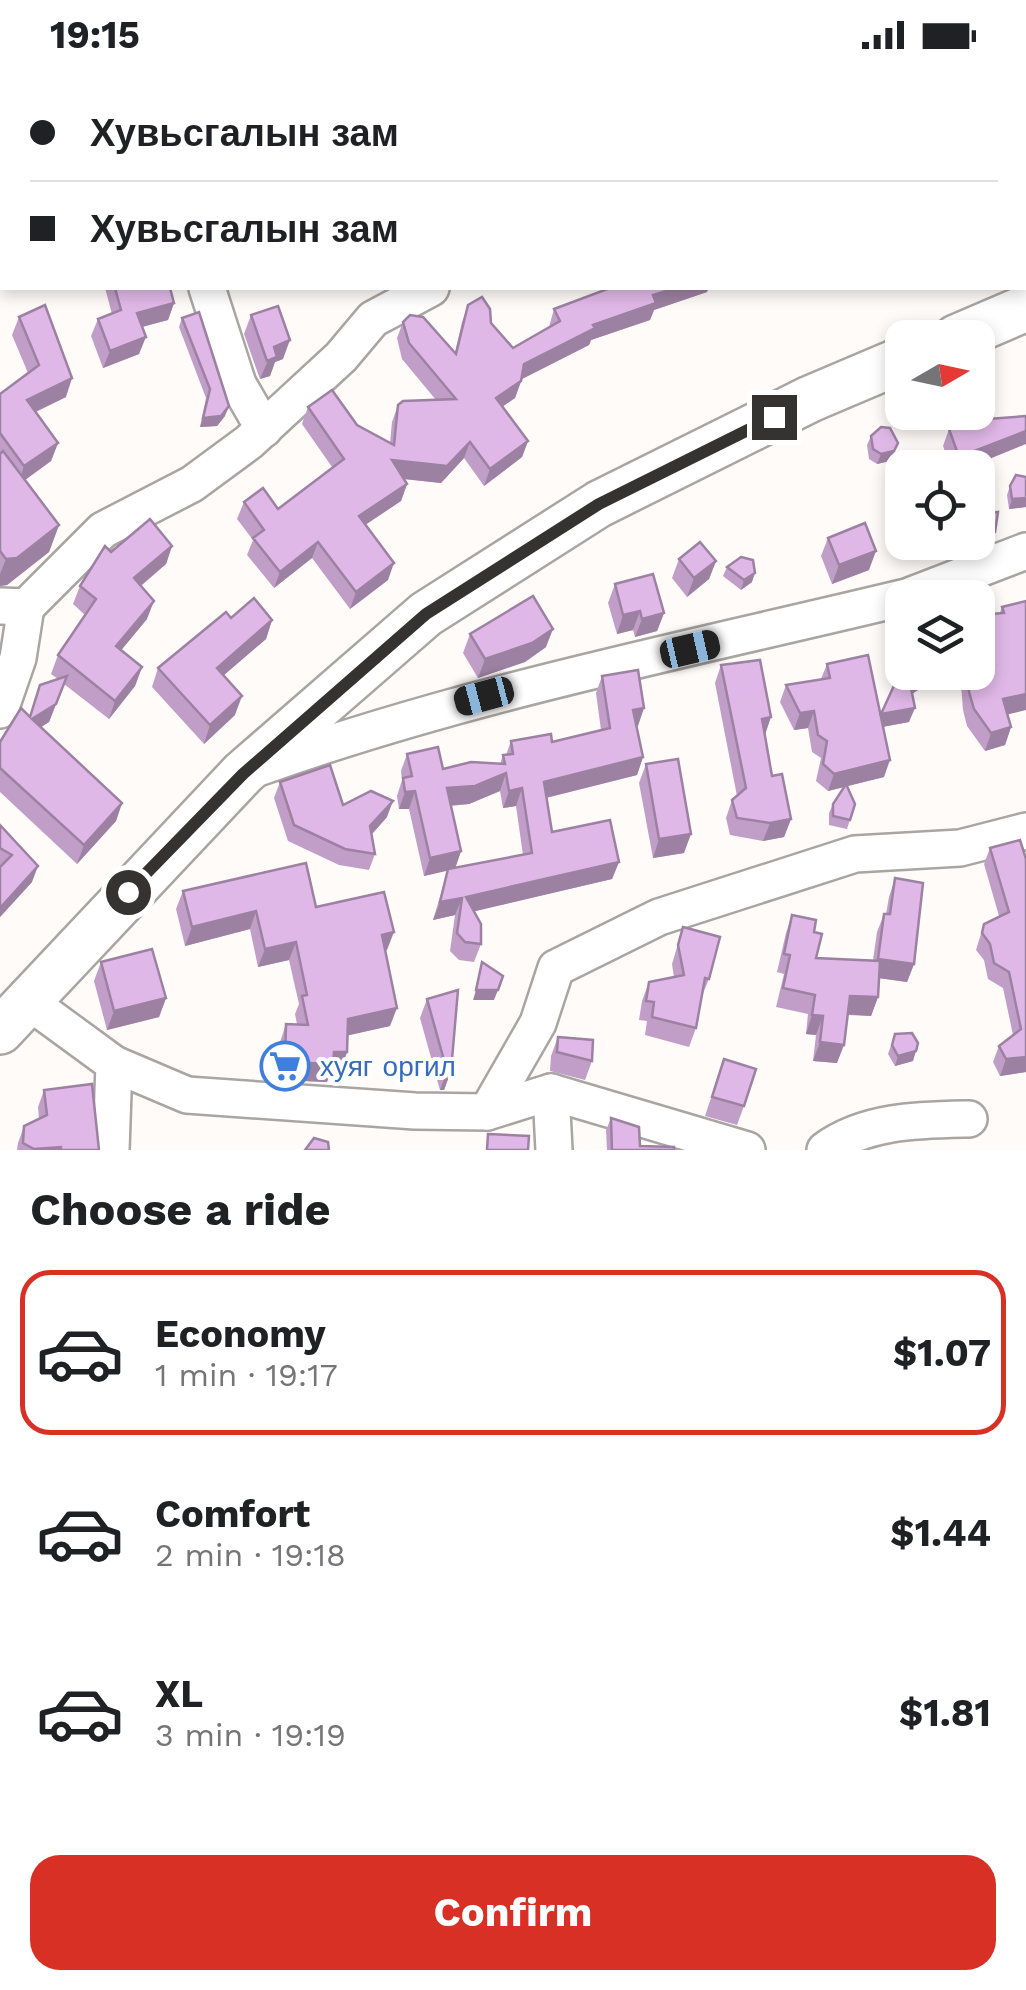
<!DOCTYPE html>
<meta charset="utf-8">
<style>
body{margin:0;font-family:"Work Sans",sans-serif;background:#f6f6f6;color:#202124;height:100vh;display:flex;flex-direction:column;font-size:38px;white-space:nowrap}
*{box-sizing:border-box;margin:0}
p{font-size:32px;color:#757577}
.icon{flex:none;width:55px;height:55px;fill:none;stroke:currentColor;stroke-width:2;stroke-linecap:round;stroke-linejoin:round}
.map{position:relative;height:1080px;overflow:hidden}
.sheet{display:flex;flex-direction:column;background:#fff;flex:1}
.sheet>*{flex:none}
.hud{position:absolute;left:0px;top:0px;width:1028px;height:220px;box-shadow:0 5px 15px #0003;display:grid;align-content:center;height:220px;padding:0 30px;background:#fff}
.needle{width:65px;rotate:81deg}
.fabs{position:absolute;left:885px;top:250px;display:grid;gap:20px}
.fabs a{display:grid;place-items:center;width:110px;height:110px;border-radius:20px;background:#fff;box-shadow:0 5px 15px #0003;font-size:50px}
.end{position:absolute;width:45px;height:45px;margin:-22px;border:12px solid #343332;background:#fff;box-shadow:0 0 0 5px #fff}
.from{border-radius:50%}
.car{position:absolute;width:30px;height:60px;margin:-30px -15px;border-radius:12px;box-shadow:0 0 8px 2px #0007;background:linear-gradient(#222 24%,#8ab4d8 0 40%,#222 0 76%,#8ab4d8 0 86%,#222 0)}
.hud b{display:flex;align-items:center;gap:35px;height:95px;font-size:38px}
.hud b+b{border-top:2px solid #e0e0e0}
.hud i{width:25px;height:25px;background:#202124}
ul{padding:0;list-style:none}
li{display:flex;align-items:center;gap:30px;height:165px;margin:0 20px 15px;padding:0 10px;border:5px solid transparent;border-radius:30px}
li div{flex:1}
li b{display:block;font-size:38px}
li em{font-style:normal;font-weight:700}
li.selected{border-color:#d93025}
li>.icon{width:90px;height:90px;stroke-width:1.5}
h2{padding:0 30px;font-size:45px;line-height:120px}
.button{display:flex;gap:20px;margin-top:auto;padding:20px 30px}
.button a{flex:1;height:115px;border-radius:30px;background:#d93025;color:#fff;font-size:40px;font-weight:700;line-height:115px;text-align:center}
.status{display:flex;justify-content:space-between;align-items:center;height:70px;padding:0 50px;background:#fff;direction:ltr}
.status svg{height:28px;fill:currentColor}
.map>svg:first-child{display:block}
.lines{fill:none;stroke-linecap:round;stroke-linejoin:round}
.minor-casing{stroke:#a9a5a3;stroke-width:40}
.major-casing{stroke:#a9a5a3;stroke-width:50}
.minor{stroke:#fff;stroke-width:35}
.major{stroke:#fff;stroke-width:45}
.wall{fill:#c19ec7;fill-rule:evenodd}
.shaded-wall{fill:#9d81a2}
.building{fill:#e0b8e7;stroke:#9d81a2;stroke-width:2.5}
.route{stroke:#343332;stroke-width:12}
.labels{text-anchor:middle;stroke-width:8;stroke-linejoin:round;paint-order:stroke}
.shop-label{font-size:28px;fill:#366cbe;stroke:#fff;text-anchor:start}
</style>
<div class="status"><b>19:15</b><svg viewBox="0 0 49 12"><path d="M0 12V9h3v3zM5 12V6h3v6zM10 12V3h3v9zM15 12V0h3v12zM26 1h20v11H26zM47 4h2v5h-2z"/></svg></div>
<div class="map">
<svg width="1026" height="1080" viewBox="0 0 1026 1080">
<rect width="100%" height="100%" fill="#fefbf9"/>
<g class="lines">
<g class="minor-casing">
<g id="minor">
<path d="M799 0V2"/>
<path d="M925 0 926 2"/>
<path d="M355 2 356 0"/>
<path d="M1025 24H1026"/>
<path d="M207 218 238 314 264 359"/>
<path d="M904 528 1026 481"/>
<path d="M0 536 26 537 103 460 192 414 249 372 341 287 373 249 431 218"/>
<path d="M0 640 18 588 26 537"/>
<path d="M258 698C468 623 686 580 902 528"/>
<path d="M28 931 114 994 111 1080"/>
<path d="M114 994 187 1025 415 1041 487 1042 551 1022 747 1080"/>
<path d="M551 1022 554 1080"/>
<path d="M487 1042 538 953 556 898 659 847 855 784 960 778 1026 761"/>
<path d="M825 1080C866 1050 920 1050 969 1049"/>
</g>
</g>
<g class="major-casing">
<g id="major">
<path d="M956 268 1026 238"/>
<path d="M0 961 243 703 426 544 599 434 810 329 902 290"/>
</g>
</g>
<use href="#minor" class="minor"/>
<use href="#major" class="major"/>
</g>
<g class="wall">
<path d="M97 0H165L182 2H98Z"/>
<path d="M105 218H170L174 233 168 250 142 257 139 284 103 298 91 266 98 249 112 244Z"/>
<path d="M707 222 654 240 650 250 591 270 589 275 522 309 515 328 503 336 528 371 522 387 484 416 464 388 441 413 404 409 407 414 401 431 365 455 388 510 350 539 312 488 274 518 247 485 253 470 237 449 244 432 278 439 332 397 302 354 308 337 357 355 390 373 392 352 398 335 436 330 402 289 397 268 403 252 455 282 462 252 468 235 491 253 513 278 549 257 554 239Z"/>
<path d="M251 245 283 289 275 292 270 306 260 309 244 264Z"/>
<path d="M19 247 66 327 36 342 58 373 51 391 25 410 59 455 49 482 7 515 0 516V324L28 303 12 265Z"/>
<path d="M182 248 225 346 217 356 200 357 206 328 179 257Z"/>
<path d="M988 349 967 398H951L943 376 949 359Z"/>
<path d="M871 366 895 383 890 391 877 394 869 389 867 375Z"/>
<path d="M1026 407V437L1009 439 1007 425 1010 416Z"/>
<path d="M978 449 995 462 992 471 979 476 975 472H978Z"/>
<path d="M828 468 869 500 832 514 821 486Z"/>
<path d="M906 472H934L932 478 918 487 904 479Z"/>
<path d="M172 476 166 494 141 516 147 549 121 580 142 597 135 616 109 649 64 614 49 652 41 657 122 733 116 751 77 794 0 722V672L29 646 58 609 51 604 58 585 85 545 73 534 80 516 111 482Z"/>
<path d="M679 489 716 491 709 509 687 527 672 508Z"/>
<path d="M727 497 752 512 741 520 723 506Z"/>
<path d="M615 514 664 543 657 561 635 567 633 560 617 564 608 533Z"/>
<path d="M1026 531 1008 644 1011 657 1005 675 985 681 967 656 963 640 960 602H978L1002 537Z"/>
<path d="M231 548 272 550 266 569 224 605 235 645 204 674 152 617 158 598Z"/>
<path d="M470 564 546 577 525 592 478 608 463 583Z"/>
<path d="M827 594 881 644 902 602H931L921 618 912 624 909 652 883 657 884 707 847 716 855 734 847 759 829 755V743L833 734 844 717 828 721 816 711 821 688 812 682 808 658 794 660 780 632 786 615 821 609Z"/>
<path d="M721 595 765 665 772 706 791 749 784 767 763 771 730 765 726 748 732 730 737 726 715 613Z"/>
<path d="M602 606 638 656H636L643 687 637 705 546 728 552 762 619 792 612 809 474 841 481 874 474 892 459 890 450 881 455 845 433 850 448 800 424 806 409 739H399L397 726 402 710 401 701 407 684 443 699 500 694 503 685H506L511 671 552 672 601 660 596 623ZM500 721 503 738 516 736 523 785 455 798 461 781 451 736 469 734Z"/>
<path d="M646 694 684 783 653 788 639 713Z"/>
<path d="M280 712 343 735 387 747 371 765 375 784 369 800 339 795 288 771 274 728Z"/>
<path d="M0 755 32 812 0 847Z"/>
<path d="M1020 770 1026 1002 1000 1006 993 992 999 976 1013 965 1003 918 988 909 984 890 976 880 984 854 999 846 984 794 990 778Z"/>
<path d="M895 808 914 894 907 912 879 908 878 927 871 946 847 945 837 993 813 991 816 965 806 964 808 944 776 937 784 904 777 902 786 863 792 845 814 862 816 888 873 890 877 862 884 844H886L889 827Z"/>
<path d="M183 821 316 837 387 880 385 881 390 956 348 965 347 982 341 1000H331L327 1012 278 1010 280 972 286 954H297L295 944 299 934 289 890 258 897 250 859 185 876 176 839Z"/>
<path d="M683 857 709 909 701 928 696 958 689 977 645 965 647 951 639 950 642 931 649 912 674 907 672 894Z"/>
<path d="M101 892 166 928 159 947 107 960 94 911Z"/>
<path d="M427 929 451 1001 444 1020H440L420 948Z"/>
<path d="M895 964 913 991 895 996 888 984Z"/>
<path d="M558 967 592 991 585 1010 550 1001 551 986Z"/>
<path d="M724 989 744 1036 737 1055 705 1046Z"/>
<path d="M44 1020 99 1080H17L18 1073 24 1056 39 1049 38 1037Z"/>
<path d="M611 1048 640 1076 674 1080H607L606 1060Z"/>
</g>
<g class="shaded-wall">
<path d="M711 0H731L730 2H710Z"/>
<path d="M676 218H709L707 222 654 240 650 250 591 270 589 275 518 311 524 294 593 255 653 225Z"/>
<path d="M174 233 168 250 130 260 137 243Z"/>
<path d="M146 267 139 284 103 298 110 281Z"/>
<path d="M290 270 283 289 275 292 270 306 260 309 274 277Z"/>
<path d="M72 308 66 327 20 349 27 330Z"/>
<path d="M521 311 515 328 490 345 496 328Z"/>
<path d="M229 336 225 346 217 356 200 357 203 348Z"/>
<path d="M1026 361V374L967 398H955L959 387Z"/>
<path d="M528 371 522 387 484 416 490 399Z"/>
<path d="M470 372 464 388 441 413 386 407 392 390Z"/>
<path d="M58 373 51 391 18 415 24 396Z"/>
<path d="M898 373 890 391 877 394 881 384Z"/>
<path d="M407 414 401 431 353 463 359 446Z"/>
<path d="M1026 428V437L1009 439 1012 429Z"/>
<path d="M59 455 49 482 7 515 0 516V504L6 489Z"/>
<path d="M995 462 992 471 979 476 983 466Z"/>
<path d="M318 472 312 488 274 518 280 502Z"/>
<path d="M929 472H934L932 478 918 487 922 478Z"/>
<path d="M172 476 166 494 127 527 134 508Z"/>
<path d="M876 481 869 500 832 514 839 495Z"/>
<path d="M716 491 709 509 687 527 694 508Z"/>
<path d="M394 493 388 510 350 539 356 522Z"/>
<path d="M755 503 752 512 741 520 744 510Z"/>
<path d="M154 531 147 549 109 595 116 576Z"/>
<path d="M640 541 633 560 617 564 623 545Z"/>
<path d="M664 543 657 561 635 567 642 549Z"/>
<path d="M272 550 266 569 210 617 217 598Z"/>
<path d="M553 559 546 577 525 592 478 608 485 589Z"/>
<path d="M142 597 135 616 109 649 115 631Z"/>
<path d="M927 602H931L921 618 905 628 910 613Z"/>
<path d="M67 606 49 652 25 667 32 649Z"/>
<path d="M1026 624V640L997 647 1003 629Z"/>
<path d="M242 626 235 645 204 674 210 655Z"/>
<path d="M644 638 638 656 626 658 633 640Z"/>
<path d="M915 638 909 652 876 658 881 644Z"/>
<path d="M814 641 808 658 794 660 800 643Z"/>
<path d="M771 647 765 665 762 649Z"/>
<path d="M1011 657 1005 675 985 681 991 663Z"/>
<path d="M643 687 637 705 537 730 544 712Z"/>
<path d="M890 690 884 707 828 721 834 704Z"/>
<path d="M506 703 500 721 469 734 441 736 447 718Z"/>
<path d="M522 718 516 736 503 738 509 721Z"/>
<path d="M415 721 409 739H399L405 722Z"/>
<path d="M393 731 387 747 364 773 370 756Z"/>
<path d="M122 733 116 751 77 794 84 775Z"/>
<path d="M791 749 784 767 763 771 770 753Z"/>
<path d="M691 764 684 783 653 788 659 769Z"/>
<path d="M461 781 455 799 424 806 430 788Z"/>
<path d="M619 792 612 809 459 845 466 827Z"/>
<path d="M38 796 32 812 0 847V838Z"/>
<path d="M462 828 455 845 433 850 440 832Z"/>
<path d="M256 841 250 859 185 876 192 857Z"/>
<path d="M394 862 387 880 375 883 382 865Z"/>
<path d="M296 872 289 890 258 897 265 879Z"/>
<path d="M878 889 914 894 907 912 871 907Z"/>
<path d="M476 920H498L494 930H473Z"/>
<path d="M850 926 878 927 871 946 843 944Z"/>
<path d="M166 928 159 947 107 960 114 941Z"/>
<path d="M397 938 390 956 341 967 348 949Z"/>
<path d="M812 945 823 946 816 965 806 964Z"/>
<path d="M820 972 844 975 837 993 813 991Z"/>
<path d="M916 981 913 991 895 996 898 986Z"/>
<path d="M334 982H347L341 1000H331L327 1012 278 1010 285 992Z"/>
<path d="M1026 987V1002L1000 1006 1006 989Z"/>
<path d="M447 1001H451L444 1020H440Z"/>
<path d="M61 1077 60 1080H34V1079Z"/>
</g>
<g class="building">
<path d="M0 0H29L30 2H2V13L0 14Z"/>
<path d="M111 0H182V2H113Z"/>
<path d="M404 0H502V2H405Z"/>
<path d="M732 0H761V2H733Z"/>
<path d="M115 218H170L174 233 137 243 146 267 110 281 98 249 121 240Z"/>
<path d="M610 218H676L653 225 656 233 593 255 595 258 524 294 521 311 496 328 528 371 490 399 470 372 447 396 392 390 407 414 359 446 394 493 356 522 318 472 280 502 253 468 264 460 244 432 263 418 278 439 344 389 308 337 332 320 357 355 394 375 398 335 403 331 456 329 409 273 403 252 410 245 423 247 456 284 468 235 482 227 490 239 491 253 513 278 560 251 554 239Z"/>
<path d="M45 235 72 308 27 330 58 373 24 396 0 363V324L39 295 19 247Z"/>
<path d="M278 236 290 270 274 277 277 287 267 291 251 245Z"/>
<path d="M199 242 229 336 221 346 203 348 210 319 182 248Z"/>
<path d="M986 344 988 349 1026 346V361L959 387 949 359Z"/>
<path d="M881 357 890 358 898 373 894 381 881 384 873 379 871 366Z"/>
<path d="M3 381 59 455 17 488 6 489 0 481V384Z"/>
<path d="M1016 405 1026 407V428L1012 429 1010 416Z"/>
<path d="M998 442 995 462 983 466 978 462V449L980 444Z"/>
<path d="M150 449 172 476 134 508 154 531 116 576 142 597 115 631 58 585 96 529 80 516 105 476 111 482Z"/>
<path d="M865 453 876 481 839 495 828 468Z"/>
<path d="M700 472 716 491 694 508 679 489Z"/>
<path d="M912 472H929L922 478Z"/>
<path d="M741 487 753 490 755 503 744 510 727 497Z"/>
<path d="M653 504 664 543 642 549 640 541 623 545 615 514Z"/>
<path d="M533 526 553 559 532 573 485 589 470 564Z"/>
<path d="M254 528 272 550 217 598 242 626 210 655 158 598 226 542 231 548Z"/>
<path d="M1026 531V624L1003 629 1011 657 991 663 974 639 969 622 968 602H978V545L1004 543 1002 537Z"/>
<path d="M868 585 890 690 834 704 823 694 827 671 818 665 814 641 800 643 786 615 830 608 827 594Z"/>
<path d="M760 590 771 647 762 649 772 706 782 704 791 749 770 753 737 748 732 730 746 718 721 595Z"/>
<path d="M902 598V602H927L910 613 915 638 881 644Z"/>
<path d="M638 600 644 638 633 640 643 687 544 712 552 762 610 750 619 792 466 827 481 854V874L465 872 457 863 462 828 440 832 448 799 532 783 522 718 509 721 506 703 475 716 447 718 461 781 430 788 415 721 405 722 403 708 412 706 407 684 438 677 443 699 471 692 505 694 503 685 513 684 511 671 551 664 552 672 610 658 602 606Z"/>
<path d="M67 606 56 634 32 649 122 733 84 775 0 698V672L21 638 30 647 40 615Z"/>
<path d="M678 689 691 764 659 769 646 694Z"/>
<path d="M330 695 343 735 371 721 393 731 370 756 375 784 345 779 294 755 280 712Z"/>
<path d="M846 714 855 734 850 750 833 746V734Z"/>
<path d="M0 755 38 796 0 838V797L12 785 0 778Z"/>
<path d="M1020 770 1026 789V987L1006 989 999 976 1021 959 1009 902 994 893 990 874 982 863 984 854 1009 842 990 778Z"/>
<path d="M306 793 316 837 384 822 394 862 382 865 397 938 348 949 347 982H334L333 994 285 992 286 954 308 955 302 926 307 925 296 872 265 879 256 841 192 857 183 821Z"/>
<path d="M895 808 923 813 914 894 878 889 884 844H890Z"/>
<path d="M792 845 816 850 814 862 822 864 816 888 880 891 878 927 850 926 844 975 820 972 823 946 812 945 815 925 783 918 790 885 784 884Z"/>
<path d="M683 857 720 867 709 909 705 908 696 958 652 947 654 932 646 931 649 912 684 905 678 875Z"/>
<path d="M152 879 166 928 114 941 101 892Z"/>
<path d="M482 892 503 906 498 920H476Z"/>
<path d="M458 920 451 1001H447L427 929Z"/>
<path d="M912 963 918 973 916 981 898 986 892 975 895 964Z"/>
<path d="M558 967 593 970 592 991 557 982Z"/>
<path d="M724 989 756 999 744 1036 712 1027Z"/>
<path d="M92 1014 99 1080H61V1077L34 1079 23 1073 24 1056 47 1045 44 1020Z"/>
<path d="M611 1048 639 1057 640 1076 674 1077V1080H612Z"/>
<path d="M488 1064 529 1066 528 1080H487Z"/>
<path d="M314 1068 328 1072 329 1080H305Z"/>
</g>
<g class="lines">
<path class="route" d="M128 822 243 704 426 544 599 434 774 347"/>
</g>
<defs>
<g id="supermarket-ring" transform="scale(2.5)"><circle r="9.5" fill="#fff" stroke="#3f7fe0" stroke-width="1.5"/><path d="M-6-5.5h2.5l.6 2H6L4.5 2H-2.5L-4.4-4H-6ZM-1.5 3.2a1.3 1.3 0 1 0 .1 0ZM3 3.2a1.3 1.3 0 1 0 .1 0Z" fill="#3f7fe0"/></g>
</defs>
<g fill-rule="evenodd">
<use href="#supermarket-ring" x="285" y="996"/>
</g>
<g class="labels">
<g class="shop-label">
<text x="320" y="1006">хуяг оргил</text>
</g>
</g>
</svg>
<div class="fabs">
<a><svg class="needle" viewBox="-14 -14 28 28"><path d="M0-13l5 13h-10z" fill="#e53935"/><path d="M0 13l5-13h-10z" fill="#757577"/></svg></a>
<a><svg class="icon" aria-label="locate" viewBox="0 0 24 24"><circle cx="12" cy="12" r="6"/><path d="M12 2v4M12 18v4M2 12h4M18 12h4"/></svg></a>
<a><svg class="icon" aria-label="layers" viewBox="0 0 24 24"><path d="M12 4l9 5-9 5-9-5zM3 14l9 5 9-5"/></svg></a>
</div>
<i class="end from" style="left:128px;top:822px"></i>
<i class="end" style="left:774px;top:347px"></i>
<i class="car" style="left:690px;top:579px;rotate:77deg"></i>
<i class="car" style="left:484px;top:626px;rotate:255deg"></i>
<div class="hud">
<b><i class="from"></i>Хувьсгалын зам</b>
<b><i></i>Хувьсгалын зам</b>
</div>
</div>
<section class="sheet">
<h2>Choose a ride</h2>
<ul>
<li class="selected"><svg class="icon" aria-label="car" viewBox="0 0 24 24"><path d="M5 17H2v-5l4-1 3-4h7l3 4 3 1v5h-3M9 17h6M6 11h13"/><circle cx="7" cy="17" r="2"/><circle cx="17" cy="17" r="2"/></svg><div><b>Economy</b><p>1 min · 19:17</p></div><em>$1.07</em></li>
<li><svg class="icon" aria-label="car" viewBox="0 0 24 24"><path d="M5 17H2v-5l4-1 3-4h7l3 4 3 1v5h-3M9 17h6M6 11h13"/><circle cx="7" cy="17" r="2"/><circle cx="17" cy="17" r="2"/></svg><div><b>Comfort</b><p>2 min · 19:18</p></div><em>$1.44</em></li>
<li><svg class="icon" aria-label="car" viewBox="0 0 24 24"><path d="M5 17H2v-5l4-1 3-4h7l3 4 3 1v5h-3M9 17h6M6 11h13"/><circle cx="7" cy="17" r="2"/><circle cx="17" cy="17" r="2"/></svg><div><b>XL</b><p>3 min · 19:19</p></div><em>$1.81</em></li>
</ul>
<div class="button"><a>Confirm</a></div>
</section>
